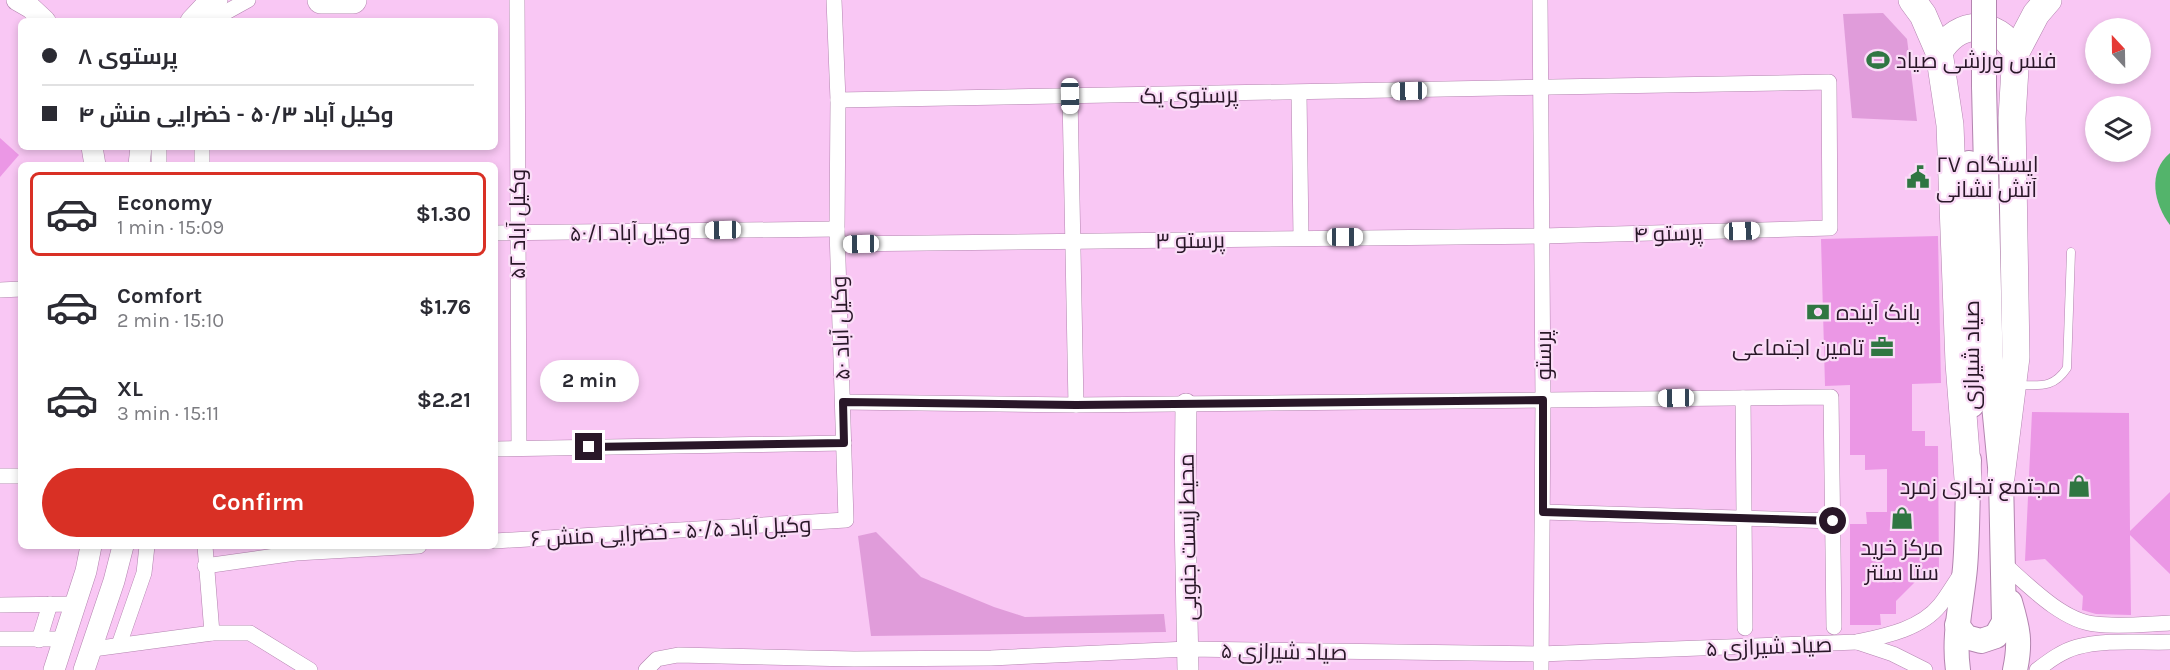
<!DOCTYPE html>
<meta charset="utf-8">
<style>
body{margin:0;font-family:Karla,Cairo,sans-serif;background:#f7f7f7;color:#2b2b33;height:100vh;display:flex;flex-direction:column;font-size:22px;white-space:nowrap}
*{box-sizing:border-box;margin:0}
p{font-size:20px;color:#7c7c81}
.icon{flex:none;width:33px;height:33px;fill:none;stroke:currentColor;stroke-width:2;stroke-linecap:round;stroke-linejoin:round}
.map{position:relative;flex:1;overflow:hidden}
.details{position:absolute;left:18px;top:162px;width:480px;height:387px;display:flex;flex-direction:column;background:#fff;border-radius:9px;box-shadow:0 3px 9px #0003}
.details>*{flex:none}
.top-card{position:absolute;left:18px;top:18px;width:480px;height:132px;border-radius:9px;box-shadow:0 3px 9px #0003;display:grid;align-content:center;height:132px;padding:0 24px;background:#fff}
.needle{width:39px;rotate:338deg}
.tools{position:absolute;left:2085px;top:18px;display:grid;gap:12px}
.tools a{display:grid;place-items:center;width:66px;height:66px;border-radius:50%;background:#fff;box-shadow:0 3px 9px #0003;font-size:30px}
.end{position:absolute;width:27px;height:27px;margin:-14px;border:8px solid #291728;background:#fff;box-shadow:0 0 0 3px #fff}
.from{border-radius:50%}
.bubble{position:absolute;height:42px;border-radius:21px;background:#fff;box-shadow:0 3px 9px #0003;font-size:20px;font-weight:700;line-height:42px;text-align:center}
.car{position:absolute;width:18px;height:36px;margin:-18px -9px;border-radius:8px;box-shadow:0 0 4px 2px #0007;background:linear-gradient(#fff 24%,#345 0 40%,#fff 0 76%,#345 0 86%,#fff 0)}
.top-card b{display:flex;align-items:center;gap:21px;height:57px;font-size:22px}
.top-card b+b{border-top:2px solid #e1e1e2}
.top-card i{width:15px;height:15px;background:#2b2b33}
ul{padding:10px 0 0;list-style:none}
li{display:flex;align-items:center;gap:18px;height:84px;margin:0 12px 9px;padding:0 12px;border:3px solid transparent;border-radius:9px}
li div{flex:1}
li b{display:block;font-size:22px}
li em{font-style:normal;font-weight:700}
li.on{border-color:#d93025}
li>.icon{width:54px;height:54px;stroke-width:1.5}
.cta{display:flex;gap:12px;margin-top:auto;padding:12px 24px}
.cta a{flex:1;height:69px;border-radius:36px;background:#d93025;color:#fff;font-size:24px;font-weight:700;line-height:69px;text-align:center}
.map>svg:first-child{display:block}
.green{fill:#e09cda}
.water{fill:#53b46b}
.building{fill:#eb97e5}
.lines{fill:none;stroke-linecap:round;stroke-linejoin:round}
.lane-casing{stroke:#b384af;stroke-width:9}
.street-casing{stroke:#b384af;stroke-width:16}
.secondary-casing{stroke:#b384af;stroke-width:22}
.primary-casing{stroke:#b384af;stroke-width:26}
.highway-casing{stroke:#b384af;stroke-width:28}
.lane{stroke:#fff;stroke-width:8}
.street{stroke:#fff;stroke-width:15}
.secondary{stroke:#fff;stroke-width:21}
.primary{stroke:#fff;stroke-width:24}
.highway{stroke:#fff;stroke-width:27}
.primary-bridge-casing{stroke:#b384af;stroke-width:26;stroke-linecap:butt}
.primary-bridge{stroke:#fff;stroke-width:24}
.route{stroke:#291728;stroke-width:8}
.labels{text-anchor:middle;stroke-width:4.5;stroke-linejoin:round;paint-order:stroke}
.poi-label{font-size:22px;fill:#291728;stroke:#fadcf7;text-anchor:start}
.street-label{font-size:22px;fill:#291728;stroke:#fadcf7}
</style>
<div class="map">
<svg width="2170" height="670" viewBox="0 0 2170 670">
<rect width="100%" height="100%" fill="#f9c7f4"/>
<g class="green">
<path d="M1883 13 1907 39 1917 121 1852 118 1843 14Z"/>
<path d="M876 532 921 577 994 607 1025 617 1164 614 1166 632 871 636 858 536Z"/>
</g>
<path class="water" d="M2170 153V225C2154 204 2147 172 2170 153Z"/>
<g class="building">
<path d="M0 138 19 155 0 177Z"/>
<path d="M1938 236 1941 383 1912 384V431H1925V446H1938L1939 573H1924L1896 601V614H1880L1881 625H1850V524H1867L1866 512H1887V469L1865 470V455H1850V385L1825 386 1821 239Z"/>
<path d="M2032 412 2129 413 2130 531 2170 492V574L2130 535 2131 615 2096 614 2082 610 2083 596 2045 559 2025 561Z"/>
</g>
<g class="lines">
<g class="lane-casing">
<path id="lane" d="M2017 385C2040 385 2053 389 2067 368L2071 252"/>
</g>
<g class="street-casing">
<g id="street">
<path d="M517 0 519 448"/>
<path d="M1540 0 1543 400 1541 670"/>
<path d="M210 21 248 0"/>
<path d="M1299 93 1301 238"/>
<path d="M1070 96 1076 405"/>
<path d="M159 165V147"/>
<path d="M202 165V147"/>
<path d="M495 233 837 229"/>
<path d="M838 244 1542 236 1830 228 1829 82 838 100"/>
<path d="M0 290 21 289"/>
<path d="M1743 398 1745 628"/>
<path d="M843 402 1076 405 1831 397 1834 627"/>
<path d="M495 449 844 443"/>
<path d="M0 476H21"/>
<path d="M1543 512 1833 521"/>
<path d="M495 541 846 520 837 229 838 100 834 0"/>
<path d="M205 546 212 633"/>
<path d="M2003 563C2027 584 2062 621 2095 624 2119 627 2146 624 2170 623"/>
<path d="M205 566 296 553 419 546"/>
<path d="M0 605 76 604"/>
<path d="M0 639H65"/>
<path d="M39 640 50 604"/>
<path d="M1857 642 1893 654 1925 670"/>
<path d="M119 645 144 573 147 546"/>
<path d="M93 649 212 633H250L310 670"/>
<path d="M646 670 657 659 678 655 854 659 991 658 1188 649 1540 654 1857 642C1885 636 1921 629 1940 605 1948 595 1954 584 1961 574"/>
<path d="M2037 670C2049 661 2062 651 2077 647 2106 639 2140 643 2170 642"/>
</g>
</g>
<g class="secondary-casing">
<g id="secondary">
<path d="M17 0 31 8 45 21"/>
<path d="M191 21 204 7 217 0"/>
<path d="M92 147 95 165"/>
<path d="M139 165 141 147"/>
<path d="M1186 404 1185 514 1188 670"/>
<path d="M54 670 86 571 91 546"/>
<path d="M84 670 114 581 123 546"/>
</g>
</g>
<g class="primary-casing">
<g id="primary">
<path d="M1969 163 1973 372 1972 405"/>
<path d="M2010 602C2018 629 2021 642 2015 670"/>
<path d="M1957 625 1966 637 1981 641 1996 636 2004 622 2001 477 1991 374 1984 86"/>
<path d="M1958 670C1953 635 1962 602 1965 568 1968 532 1967 496 1969 460"/>
</g>
</g>
<g class="highway-casing">
<g id="highway">
<path d="M321 0H353"/>
<path d="M1912 0 1923 15 1939 52 1950 125 1959 363 1968 479"/>
<path d="M1939 52C1959 19 1996 19 2016 52"/>
<path d="M2001 477 2016 357 2012 118 2016 52 2036 14 2048 0"/>
</g>
</g>
<use href="#lane" class="lane"/>
<use href="#street" class="street"/>
<use href="#secondary" class="secondary"/>
<use href="#primary" class="primary"/>
<use href="#highway" class="highway"/>
<g class="primary-bridge-casing">
<path id="primary-bridge" d="M1984 86V0"/>
</g>
<use href="#primary-bridge" class="primary-bridge"/>
</g>
<g class="lines">
<path class="route" d="M589 447 844 443 843 402 1076 405 1543 400V512L1833 521"/>
</g>
<defs>
<g id="stadium-bare" transform="scale(1.8)"><path d="M0-5a6.5 5 0 1 0 0 10a6.5 5 0 1 0 0-10ZM-3.5-1.8h7v3.6h-7Z" fill="#307642" stroke="#fadcf7" stroke-width="2.5" paint-order="stroke"/></g>
<g id="civic-bare" transform="scale(1.8)"><path d="M-.6-6.5H3V-4.5H.6V-3L4-1V1h2V6H-6V1h2V-1L-.6-3ZM-1.2 2.5V6h2.4V2.5Z" fill="#307642" stroke="#fadcf7" stroke-width="2.5" paint-order="stroke"/></g>
<g id="bank-bare" transform="scale(1.8)"><path d="M-6-4H6V4H-6ZM0-2.3a2.3 2.3 0 1 0 0 4.6a2.3 2.3 0 1 0 0-4.6Z" fill="#307642" stroke="#fadcf7" stroke-width="2.5" paint-order="stroke"/></g>
<g id="office-bare" transform="scale(1.8)"><path d="M-6-3h4V-5.5h4V-3h4V5H-6ZM-1-4.5V-3h2v-1.5ZM-6 0V1H6V0Z" fill="#307642" stroke="#fadcf7" stroke-width="2.5" paint-order="stroke"/></g>
<g id="shop-bare" transform="scale(1.8)"><path d="M-5-2.5h2.3a2.7 3.5 0 0 1 5.4 0H5L5.5 6h-11ZM-1.5-2.5h3a1.5 2.3 0 0 0-3 0Z" fill="#307642" stroke="#fadcf7" stroke-width="2.5" paint-order="stroke"/></g>
</defs>
<g fill-rule="evenodd">
<use href="#stadium-bare" x="1878" y="60"/>
<use href="#civic-bare" x="1918" y="177"/>
<use href="#bank-bare" x="1818" y="312"/>
<use href="#office-bare" x="1882" y="347"/>
<use href="#shop-bare" x="2079" y="486"/>
<use href="#shop-bare" x="1902" y="518"/>
</g>
<g class="labels">
<g class="poi-label">
<text x="1896" y="68">فنس ورزشی صیاد</text>
<text x="1936" y="172">ایستگاه ۲۷<tspan x="1936" dy="25">آتش نشانی</tspan></text>
<text x="1836" y="320">بانک آینده</text>
<text x="1864" y="355" text-anchor="end">تامین اجتماعی</text>
<text x="2061" y="494" text-anchor="end">مجتمع تجاری زمرد</text>
<text x="1902" y="555" text-anchor="middle">مرکز خرید<tspan x="1902" dy="25">ستا سنتر</tspan></text>
</g>
<g class="street-label">
<text transform="translate(1189 95) rotate(-1)" y="8">پرستوی یک</text>
<text transform="translate(517 224) rotate(-90)" y="8">۵۲ وکیل آباد</text>
<text transform="translate(630 232) rotate(-1)" y="8">وکیل آباد ۵۰/۱</text>
<text transform="translate(1668 233) rotate(-2)" y="8">پرستو ۴</text>
<text transform="translate(1190 240) rotate(-1)" y="8">پرستو ۳</text>
<text transform="translate(840 328) rotate(-92)" y="8">۵۰ وکیل آباد</text>
<text transform="translate(1543 355) rotate(-90)" y="8">پرستو</text>
<text transform="translate(1971 355) rotate(-90)" y="8">صیاد شیرازی</text>
<text transform="translate(671 531) rotate(-3)" y="8">وکیل آباد ۵۰/۵ - خضرایی منش ۶</text>
<text transform="translate(1187 537) rotate(-91)" y="8">محیط زیست جنوبی</text>
<text transform="translate(1769 646) rotate(-2)" y="8">صیاد شیرازی ۵</text>
<text transform="translate(1284 651) rotate(1)" y="8">صیاد شیرازی ۵</text>
</g>
</g>
</svg>
<div class="tools">
<a><svg class="needle" viewBox="-14 -14 28 28"><path d="M0-13l5 13h-10z" fill="#e53935"/><path d="M0 13l5-13h-10z" fill="#7c7c81"/></svg></a>
<a><svg class="icon" aria-label="layers" viewBox="0 0 24 24"><path d="M12 4l9 5-9 5-9-5zM3 14l9 5 9-5"/></svg></a>
</div>
<i class="end from" style="left:1833px;top:521px"></i>
<i class="end" style="left:589px;top:447px"></i>
<div class="bubble" style="left:540px;top:360px;width:99px">2 min</div>
<i class="car" style="left:1409px;top:91px;rotate:269deg"></i>
<i class="car" style="left:1070px;top:96px;rotate:179deg"></i>
<i class="car" style="left:723px;top:230px;rotate:269deg"></i>
<i class="car" style="left:1742px;top:231px;rotate:88deg"></i>
<i class="car" style="left:1345px;top:237px;rotate:90deg"></i>
<i class="car" style="left:861px;top:244px;rotate:269deg"></i>
<i class="car" style="left:1676px;top:398px;rotate:269deg"></i>
<div class="top-card">
<b><i class="from"></i>پرستوی ۸</b>
<b><i></i>وکیل آباد ۵۰/۳ - خضرایی منش ۴</b>
</div>
<section class="details">
<ul>
<li class="on"><svg class="icon" aria-label="car" viewBox="0 0 24 24"><path d="M5 17H2v-5l4-1 3-4h7l3 4 3 1v5h-3M9 17h6M6 11h13"/><circle cx="7" cy="17" r="2"/><circle cx="17" cy="17" r="2"/></svg><div><b>Economy</b><p>1 min · 15:09</p></div><em>$1.30</em></li>
<li><svg class="icon" aria-label="car" viewBox="0 0 24 24"><path d="M5 17H2v-5l4-1 3-4h7l3 4 3 1v5h-3M9 17h6M6 11h13"/><circle cx="7" cy="17" r="2"/><circle cx="17" cy="17" r="2"/></svg><div><b>Comfort</b><p>2 min · 15:10</p></div><em>$1.76</em></li>
<li><svg class="icon" aria-label="car" viewBox="0 0 24 24"><path d="M5 17H2v-5l4-1 3-4h7l3 4 3 1v5h-3M9 17h6M6 11h13"/><circle cx="7" cy="17" r="2"/><circle cx="17" cy="17" r="2"/></svg><div><b>XL</b><p>3 min · 15:11</p></div><em>$2.21</em></li>
</ul>
<div class="cta"><a>Confirm</a></div>
</section>
</div>
